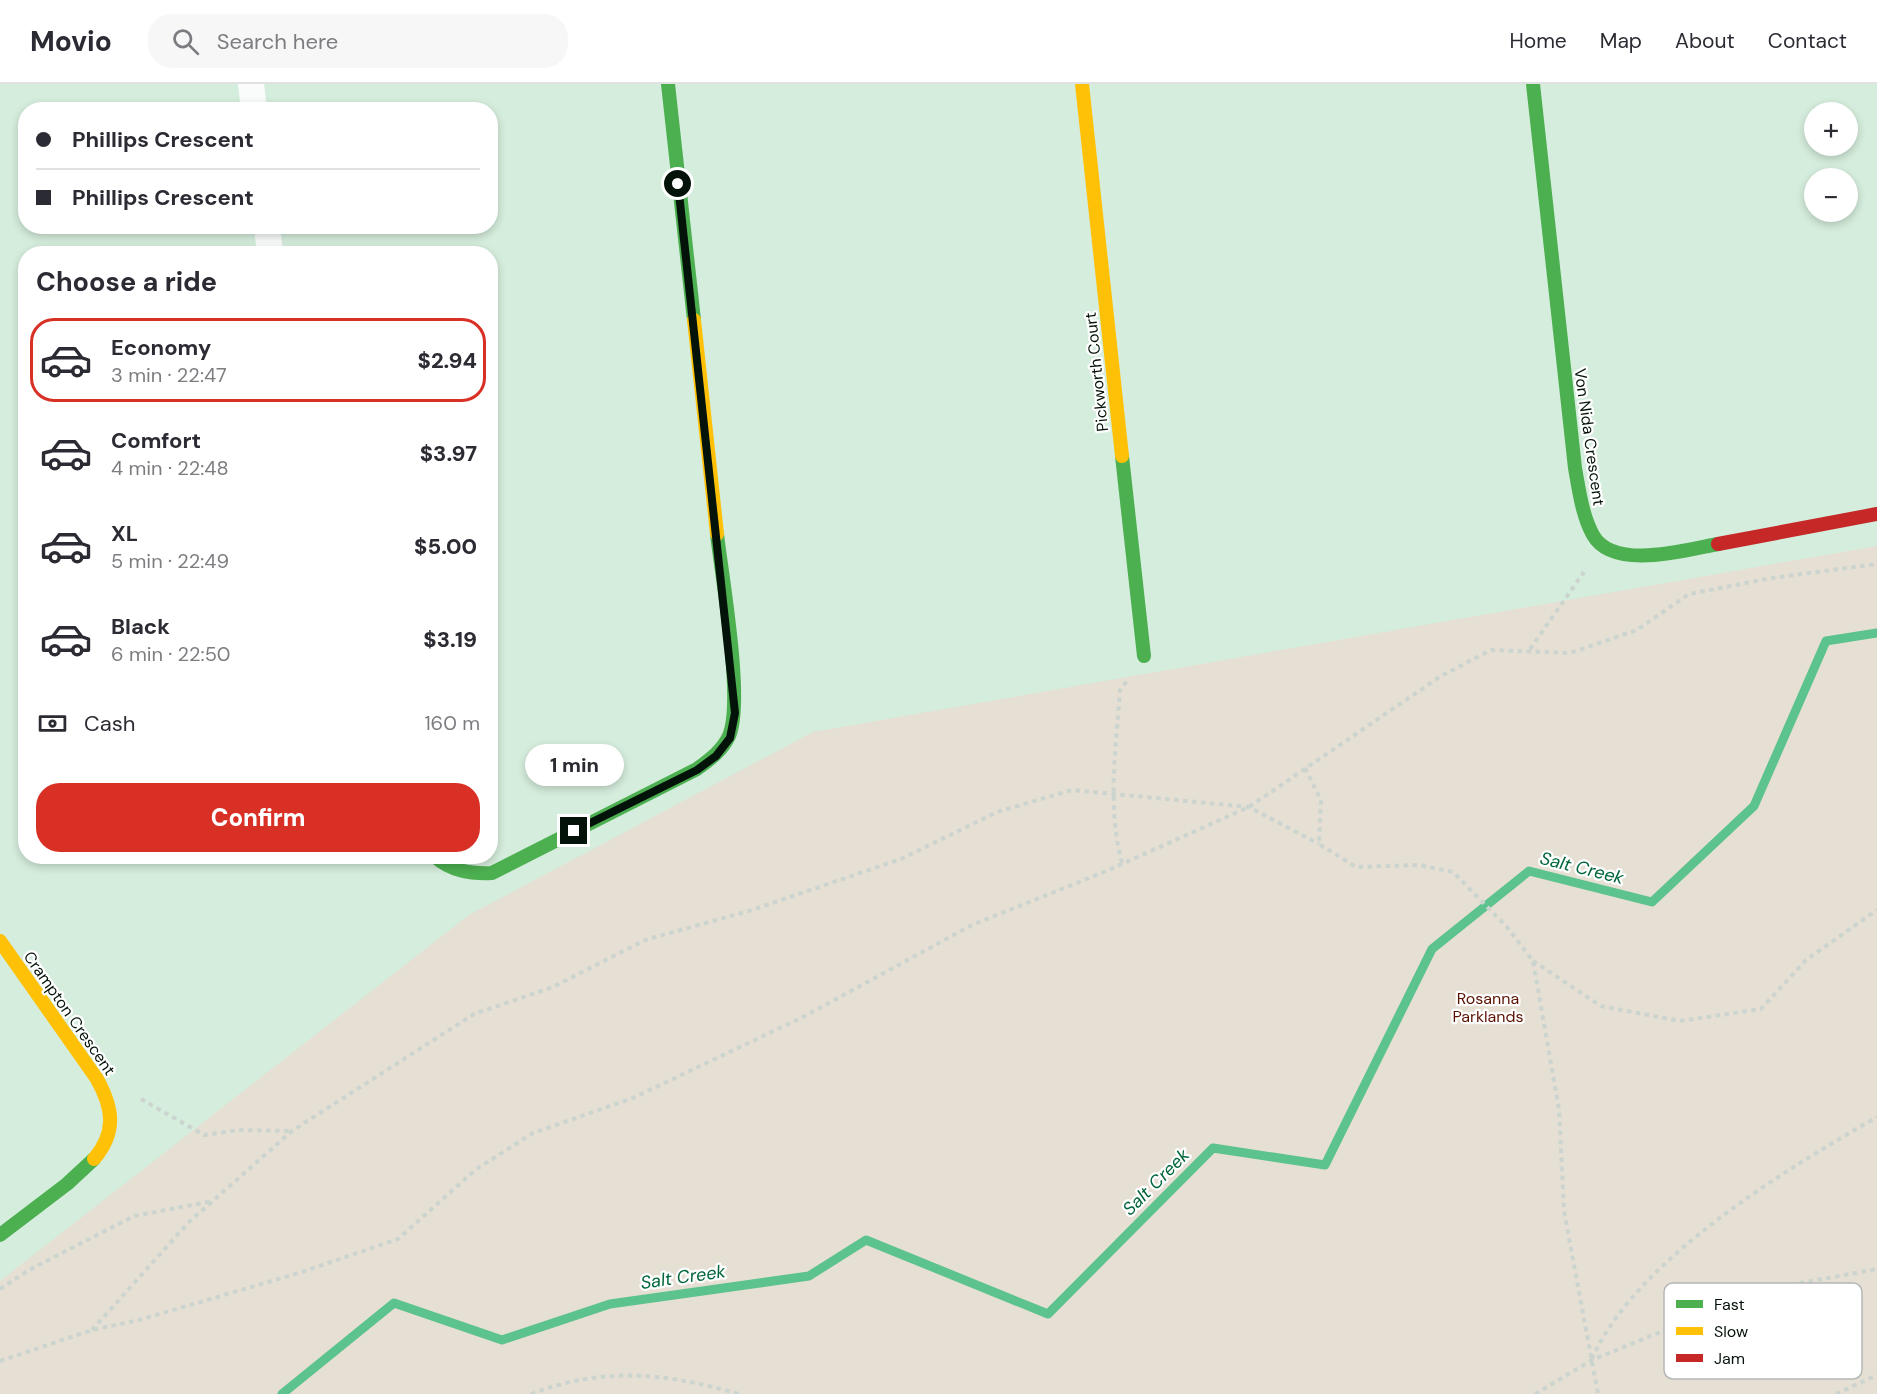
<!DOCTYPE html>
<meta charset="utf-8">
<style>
body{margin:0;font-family:"DM Sans",sans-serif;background:#f7f7f7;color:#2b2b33;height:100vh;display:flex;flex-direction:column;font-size:22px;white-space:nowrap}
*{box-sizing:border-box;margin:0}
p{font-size:20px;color:#7c7c81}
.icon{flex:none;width:33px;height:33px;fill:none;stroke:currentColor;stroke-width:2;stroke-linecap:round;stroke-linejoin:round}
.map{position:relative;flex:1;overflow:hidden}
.drawer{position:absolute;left:18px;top:162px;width:480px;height:618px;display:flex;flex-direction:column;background:#fff;border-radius:24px;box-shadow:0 3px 9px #0003}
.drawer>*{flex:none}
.guide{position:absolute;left:18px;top:18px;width:480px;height:132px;border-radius:24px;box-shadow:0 3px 9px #0003;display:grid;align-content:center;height:132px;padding:0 18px;background:#fff}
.fabs{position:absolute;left:1804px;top:18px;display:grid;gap:12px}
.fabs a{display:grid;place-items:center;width:54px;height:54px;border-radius:50%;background:#fff;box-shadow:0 3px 9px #0003;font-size:30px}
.end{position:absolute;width:27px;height:27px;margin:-14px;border:8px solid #041309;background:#fff;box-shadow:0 0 0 3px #fff}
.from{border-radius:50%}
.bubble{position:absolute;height:42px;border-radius:21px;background:#fff;box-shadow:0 3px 9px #0003;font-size:20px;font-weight:800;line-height:42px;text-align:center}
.guide b{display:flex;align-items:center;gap:21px;height:57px;font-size:22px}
.guide b+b{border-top:2px solid #e1e1e2}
.guide i{width:15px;height:15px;background:#2b2b33}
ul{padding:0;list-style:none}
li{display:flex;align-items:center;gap:18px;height:84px;margin:0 12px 9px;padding:0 6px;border:3px solid transparent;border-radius:24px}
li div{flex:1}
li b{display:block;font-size:22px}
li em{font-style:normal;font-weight:800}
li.selected{border-color:#d93025}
li>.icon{width:54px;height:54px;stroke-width:1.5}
h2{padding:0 18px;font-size:27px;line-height:72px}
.pay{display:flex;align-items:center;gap:15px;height:66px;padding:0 18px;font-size:22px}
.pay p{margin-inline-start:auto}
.button{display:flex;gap:12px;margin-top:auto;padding:12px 18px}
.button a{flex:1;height:69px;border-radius:24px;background:#d93025;color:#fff;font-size:24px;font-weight:800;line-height:69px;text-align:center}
header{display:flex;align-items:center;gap:36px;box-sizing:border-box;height:84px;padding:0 30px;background:#fff;border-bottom:2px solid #e1e1e2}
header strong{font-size:28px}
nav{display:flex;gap:33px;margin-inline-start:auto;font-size:21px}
.search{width:420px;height:54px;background:#f7f7f7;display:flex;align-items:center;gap:15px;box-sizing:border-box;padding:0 21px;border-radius:24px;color:#7c7c81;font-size:22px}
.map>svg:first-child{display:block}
.green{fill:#e6dfd3}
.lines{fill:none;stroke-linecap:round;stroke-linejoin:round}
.stream{stroke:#5cc38e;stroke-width:9}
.path{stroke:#ccd4cf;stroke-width:4;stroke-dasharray:4.5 4.5;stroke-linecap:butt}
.street{stroke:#f9fcfa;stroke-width:26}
.fast{stroke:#4caf50;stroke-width:14}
.slow{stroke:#ffc107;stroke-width:14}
.jam{stroke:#c62828;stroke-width:14}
.route{stroke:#041309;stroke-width:8}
.labels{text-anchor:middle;stroke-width:4.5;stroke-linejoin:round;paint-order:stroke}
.street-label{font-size:16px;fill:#041309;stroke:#fff}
.park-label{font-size:16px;fill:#5b1100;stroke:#fff}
.water-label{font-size:18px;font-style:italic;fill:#00663a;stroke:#fff}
.key{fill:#fff;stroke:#b4b8b5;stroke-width:1.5}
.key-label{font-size:16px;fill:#041309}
</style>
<header>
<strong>Movio</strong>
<div class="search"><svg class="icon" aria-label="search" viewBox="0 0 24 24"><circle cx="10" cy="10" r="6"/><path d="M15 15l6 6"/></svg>Search here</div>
<nav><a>Home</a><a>Map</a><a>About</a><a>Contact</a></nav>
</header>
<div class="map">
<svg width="1877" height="1310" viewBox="0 0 1877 1310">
<rect width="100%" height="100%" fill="#d5eddc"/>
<path class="green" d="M1877 462V1310H0V1197L469 831 813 648Z"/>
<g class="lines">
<path class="stream" d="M282 1310 394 1219 502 1256 610 1220 809 1192 866 1156 1048 1230 1213 1064 1325 1081 1432 865 1529 787 1652 818 1754 722 1826 557 1877 549"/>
<g class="path">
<path d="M1530 565 1584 488"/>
<path d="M1305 684 1321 716 1319 760 1356 783 1419 781 1453 788 1507 843 1533 877 1559 1025 1564 1127 1598 1310"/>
<path d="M1122 779C1107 723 1116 664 1120 606L1127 597"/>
<path d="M1533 877 1601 922 1680 937 1761 925 1806 876 1877 826"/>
<path d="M141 1015 204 1051 239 1046 291 1047"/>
<path d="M0 1205 29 1186 134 1132 213 1117"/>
<path d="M92 1246 189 1138 292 1047 474 930 553 903 645 856 752 826 901 775 997 728 1072 706 1249 723 1319 760"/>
<path d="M1592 1275C1635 1176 1785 1086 1877 1033"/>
<path d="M0 1277 92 1246 139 1236 299 1189 398 1155 475 1086 533 1049 633 1014 805 932 972 841 1104 788 1249 723 1441 592 1491 566 1570 569 1637 546 1689 510 1772 494 1877 480"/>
<path d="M531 1310C604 1282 666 1289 739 1310"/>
<path d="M1535 1310 1592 1276 1690 1236 1795 1200 1877 1185"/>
<path d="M1836 1310 1877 1291"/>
</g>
<g class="street">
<path d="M251 0 254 26"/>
<path d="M267 142 270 170"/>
</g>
<g class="fast">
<path d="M668 0 694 236"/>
<path d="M1533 0 1575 384C1579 406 1582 431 1593 451 1613 487 1686 466 1718 460"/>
<path d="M1122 372 1144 572"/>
<path d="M434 772C451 787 470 790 492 789L697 685C709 676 722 667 729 652 744 617 722 494 717 450"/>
<path d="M0 1151 67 1100 94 1075"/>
</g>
<g class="slow">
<path d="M1082 0 1122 372"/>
<path d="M694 236 717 450"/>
<path d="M0 857 97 995C113 1024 117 1048 94 1075"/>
</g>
<path class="jam" d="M1718 460 1877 430"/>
</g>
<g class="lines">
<path class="route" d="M574 747 697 686 716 672 730 654 735 629 678 100"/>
</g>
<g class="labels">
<g class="street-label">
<text transform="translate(1096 288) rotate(-96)" y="6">Pickworth Court</text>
<text transform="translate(1590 353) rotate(82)" y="6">Von Nida Crescent</text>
<text transform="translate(70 929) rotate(55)" y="6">Crampton Crescent</text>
</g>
<g class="park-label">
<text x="1488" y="920">Rosanna<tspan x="1488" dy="18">Parklands</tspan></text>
</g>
<g class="water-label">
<text transform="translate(1582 784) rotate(14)" y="6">Salt Creek</text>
<text transform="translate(1156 1098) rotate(-45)" y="6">Salt Creek</text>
<text transform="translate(683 1193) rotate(-8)" y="6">Salt Creek</text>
</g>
</g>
<rect x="1664" y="1199" width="198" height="96" rx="9" class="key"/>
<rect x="1676" y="1216" width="27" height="8" fill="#4caf50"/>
<rect x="1676" y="1243" width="27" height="8" fill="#ffc107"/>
<rect x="1676" y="1270" width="27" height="8" fill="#c62828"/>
<g class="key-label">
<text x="1714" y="1226">Fast</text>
<text x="1714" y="1253">Slow</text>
<text x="1714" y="1280">Jam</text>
</g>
</svg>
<div class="fabs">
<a>+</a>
<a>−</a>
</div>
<i class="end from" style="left:678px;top:100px"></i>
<i class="end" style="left:574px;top:747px"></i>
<div class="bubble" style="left:525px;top:660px;width:99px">1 min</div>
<div class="guide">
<b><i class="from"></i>Phillips Crescent</b>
<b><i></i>Phillips Crescent</b>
</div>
<section class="drawer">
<h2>Choose a ride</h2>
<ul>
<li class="selected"><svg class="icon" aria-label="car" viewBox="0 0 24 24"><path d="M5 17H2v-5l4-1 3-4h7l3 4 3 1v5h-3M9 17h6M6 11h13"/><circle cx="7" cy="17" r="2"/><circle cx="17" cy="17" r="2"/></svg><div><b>Economy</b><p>3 min · 22:47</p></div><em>$2.94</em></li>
<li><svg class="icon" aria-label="car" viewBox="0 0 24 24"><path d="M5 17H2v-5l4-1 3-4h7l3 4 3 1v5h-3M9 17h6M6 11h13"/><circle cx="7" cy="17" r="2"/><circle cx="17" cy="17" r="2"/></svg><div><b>Comfort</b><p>4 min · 22:48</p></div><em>$3.97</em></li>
<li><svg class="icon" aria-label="car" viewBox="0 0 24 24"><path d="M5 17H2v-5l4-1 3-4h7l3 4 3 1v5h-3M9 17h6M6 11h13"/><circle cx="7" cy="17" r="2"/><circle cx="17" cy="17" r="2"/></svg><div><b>XL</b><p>5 min · 22:49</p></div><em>$5.00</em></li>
<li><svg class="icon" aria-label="car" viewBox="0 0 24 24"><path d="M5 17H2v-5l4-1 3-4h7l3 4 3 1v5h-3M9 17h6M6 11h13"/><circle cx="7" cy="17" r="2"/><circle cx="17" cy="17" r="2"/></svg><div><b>Black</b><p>6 min · 22:50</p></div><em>$3.19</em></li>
</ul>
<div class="pay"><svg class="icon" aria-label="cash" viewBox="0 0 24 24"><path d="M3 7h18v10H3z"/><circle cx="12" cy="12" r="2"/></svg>Cash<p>160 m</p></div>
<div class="button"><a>Confirm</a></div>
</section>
</div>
